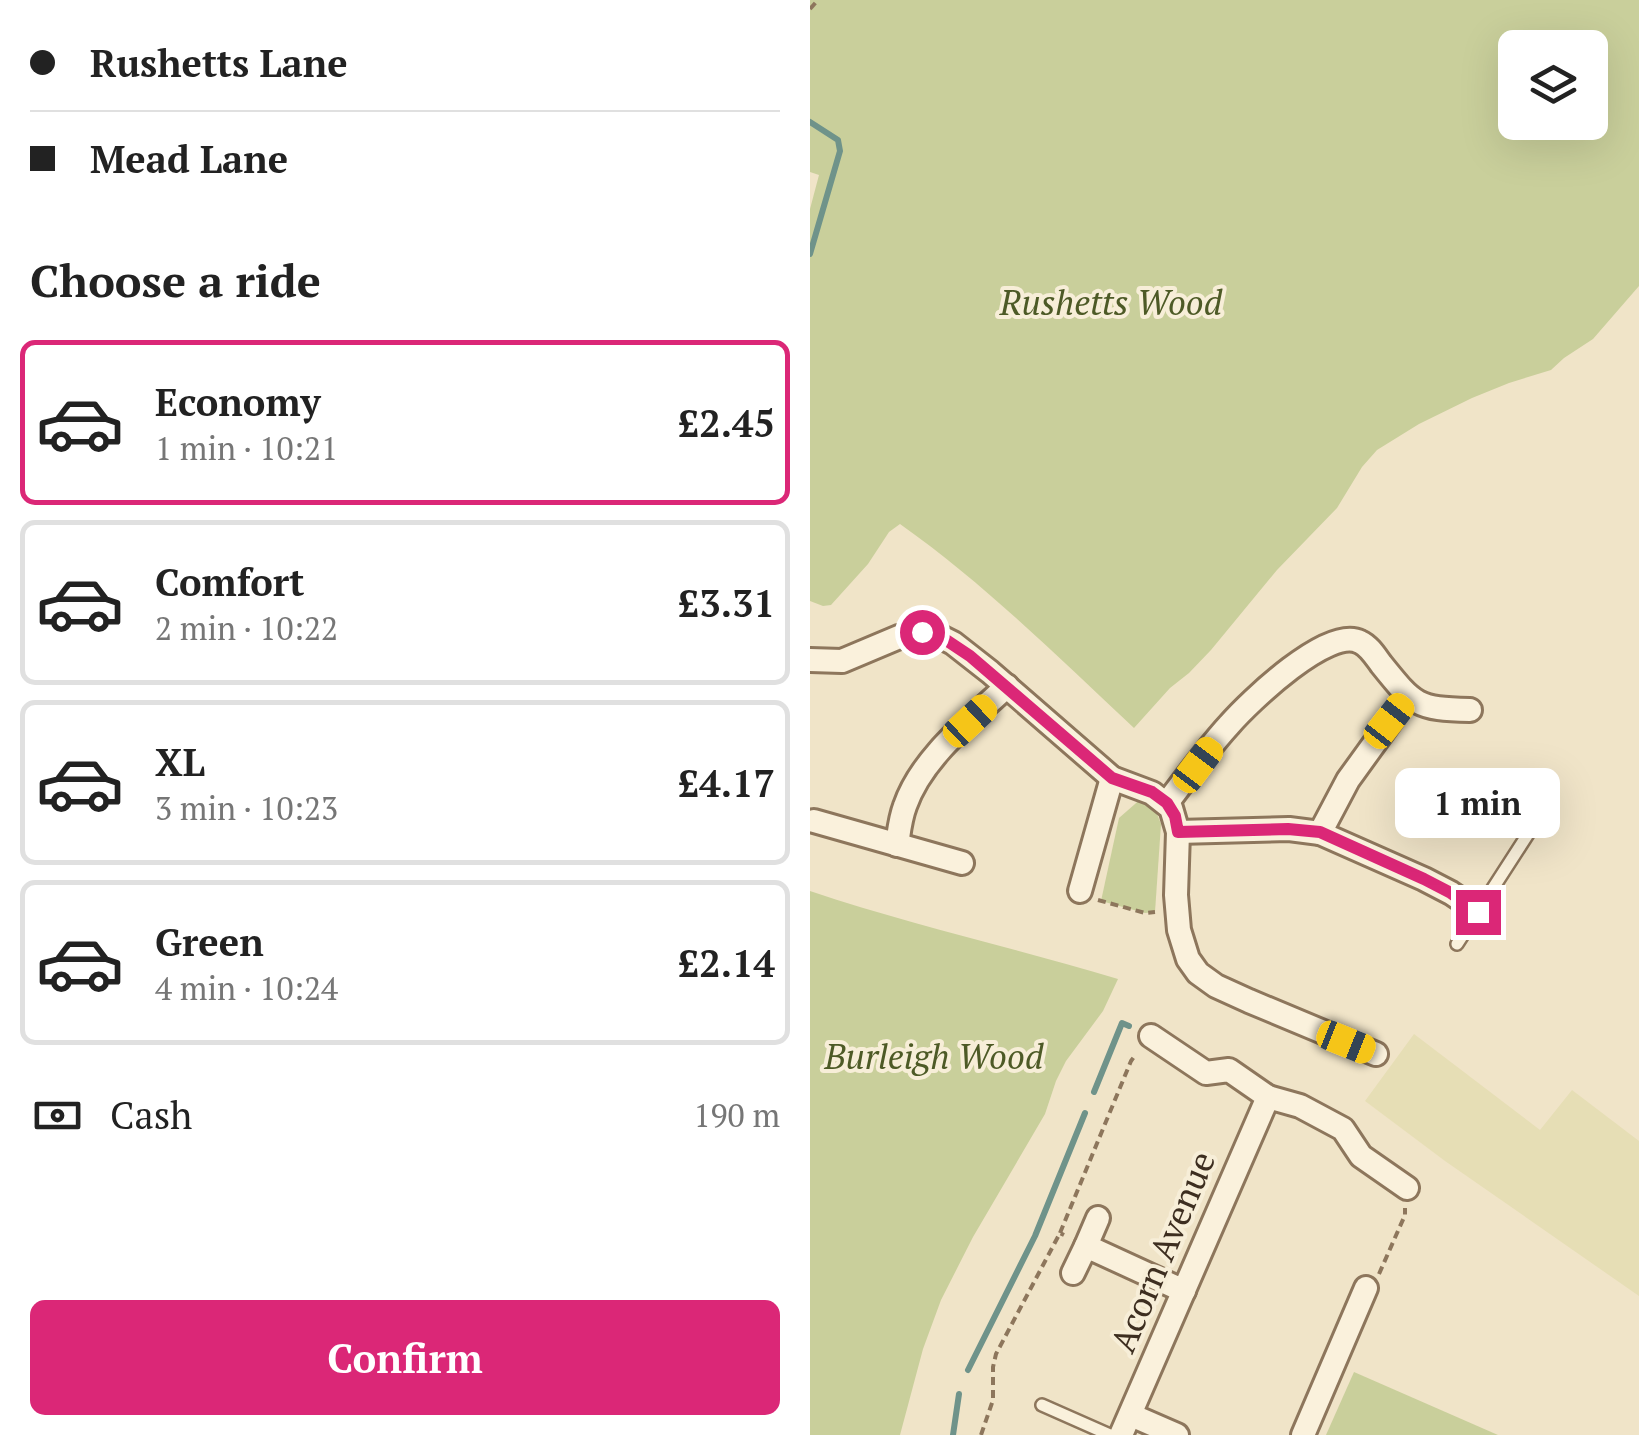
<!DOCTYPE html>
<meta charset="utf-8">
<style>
body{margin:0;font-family:"PT Serif",serif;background:#f2f2f2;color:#222;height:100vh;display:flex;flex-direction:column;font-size:38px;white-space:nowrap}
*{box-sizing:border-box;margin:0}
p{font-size:32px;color:#767676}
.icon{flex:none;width:55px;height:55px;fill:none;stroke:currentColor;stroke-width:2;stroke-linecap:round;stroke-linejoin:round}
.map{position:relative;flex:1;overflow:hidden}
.details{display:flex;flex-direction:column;background:#fff;width:810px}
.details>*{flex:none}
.hud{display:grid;align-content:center;height:220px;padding:0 30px;background:#fff}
.tools{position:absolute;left:688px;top:30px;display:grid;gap:20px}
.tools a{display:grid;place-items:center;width:110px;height:110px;border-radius:15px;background:#fff;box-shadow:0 10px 40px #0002;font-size:50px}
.end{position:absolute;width:45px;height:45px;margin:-22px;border:12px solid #db2777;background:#fff;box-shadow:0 0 0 5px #fff}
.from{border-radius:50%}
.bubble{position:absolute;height:70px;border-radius:15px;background:#fff;box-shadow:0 10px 40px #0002;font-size:32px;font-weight:800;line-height:70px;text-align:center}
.car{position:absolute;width:30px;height:60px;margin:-30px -15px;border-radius:12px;box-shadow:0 0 8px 2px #0007;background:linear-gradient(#f5c518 24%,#345 0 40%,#f5c518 0 76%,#345 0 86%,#f5c518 0)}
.hud b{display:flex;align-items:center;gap:35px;height:95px;font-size:38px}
.hud b+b{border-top:2px solid #e0e0e0}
.hud i{width:25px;height:25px;background:#222}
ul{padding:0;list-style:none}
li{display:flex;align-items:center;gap:30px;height:165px;margin:0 20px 15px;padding:0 10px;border:5px solid #e0e0e0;border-radius:15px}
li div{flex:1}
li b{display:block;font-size:38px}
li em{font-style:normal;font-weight:800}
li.selected{border-color:#db2777}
li>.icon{width:90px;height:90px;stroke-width:1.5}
h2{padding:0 30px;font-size:45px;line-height:120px}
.pay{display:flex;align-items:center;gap:25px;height:110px;padding:0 30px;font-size:38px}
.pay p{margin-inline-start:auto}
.button{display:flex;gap:20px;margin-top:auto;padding:20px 30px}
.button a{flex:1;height:115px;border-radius:15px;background:#db2777;color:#fff;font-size:40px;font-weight:800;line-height:115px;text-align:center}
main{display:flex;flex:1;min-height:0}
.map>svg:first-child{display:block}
.farmland{fill:#e6deb5}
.green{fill:#c9cf9b;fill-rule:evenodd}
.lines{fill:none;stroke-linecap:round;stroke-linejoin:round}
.stream{stroke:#6f938a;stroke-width:6}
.lane-casing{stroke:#8d765c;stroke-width:16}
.street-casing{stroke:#8d765c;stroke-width:28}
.path{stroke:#8d765c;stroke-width:4;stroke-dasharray:8 5;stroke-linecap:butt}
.lane{stroke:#faf1dc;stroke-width:11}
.street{stroke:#faf1dc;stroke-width:22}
.route{stroke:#db2777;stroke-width:12}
.labels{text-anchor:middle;stroke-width:8;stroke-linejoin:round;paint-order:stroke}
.park-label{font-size:35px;font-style:italic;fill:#4d5a26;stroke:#f7eed8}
.street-label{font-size:35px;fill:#3d2e20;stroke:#f7eed8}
</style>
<main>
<section class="details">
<div class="hud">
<b><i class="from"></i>Rushetts Lane</b>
<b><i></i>Mead Lane</b>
</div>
<h2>Choose a ride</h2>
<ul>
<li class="selected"><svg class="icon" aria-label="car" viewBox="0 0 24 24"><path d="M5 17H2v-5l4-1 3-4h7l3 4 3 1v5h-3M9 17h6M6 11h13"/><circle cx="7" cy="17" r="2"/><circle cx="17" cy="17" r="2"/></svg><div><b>Economy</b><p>1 min · 10:21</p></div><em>£2.45</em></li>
<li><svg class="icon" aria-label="car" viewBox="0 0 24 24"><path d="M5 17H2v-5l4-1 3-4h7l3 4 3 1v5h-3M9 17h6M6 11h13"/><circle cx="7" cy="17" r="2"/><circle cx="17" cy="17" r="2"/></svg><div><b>Comfort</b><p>2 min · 10:22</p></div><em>£3.31</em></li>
<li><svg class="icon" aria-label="car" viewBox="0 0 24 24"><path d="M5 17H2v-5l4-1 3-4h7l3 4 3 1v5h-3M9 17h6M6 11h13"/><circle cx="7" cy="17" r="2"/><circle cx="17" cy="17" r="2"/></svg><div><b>XL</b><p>3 min · 10:23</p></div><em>£4.17</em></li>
<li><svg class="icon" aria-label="car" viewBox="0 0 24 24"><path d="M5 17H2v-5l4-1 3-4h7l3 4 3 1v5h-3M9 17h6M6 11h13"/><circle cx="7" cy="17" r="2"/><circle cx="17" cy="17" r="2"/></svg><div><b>Green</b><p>4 min · 10:24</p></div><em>£2.14</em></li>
</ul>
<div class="pay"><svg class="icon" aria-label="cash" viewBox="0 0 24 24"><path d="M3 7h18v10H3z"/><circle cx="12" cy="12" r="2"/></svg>Cash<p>190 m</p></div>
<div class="button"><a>Confirm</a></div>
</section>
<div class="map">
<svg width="829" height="1435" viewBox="0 0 829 1435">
<rect width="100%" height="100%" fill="#f0e4c8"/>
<path class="farmland" d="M604 1034 730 1130 762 1090 829 1141V1296L635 1161 555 1101Z"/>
<g class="green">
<path d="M0 0H829V286L783 339 754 358 741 370 699 383 662 398 609 424 567 450 552 467 527 508 467 570 401 650 379 673 360 688 324 728C249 658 175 584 90 524L79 532 58 564 21 605 13 606 0 601V209L9 175 0 172ZM705 48H780V122H705Z"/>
<path d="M333 797 347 814 351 824 345 912 335 913 291 901 309 818Z"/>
<path d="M0 891C101 925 205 948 308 979L293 1011 256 1061 246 1081 235 1114 163 1237 131 1300 113 1349 90 1435H0Z"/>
<path d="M544 1372 688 1435H516Z"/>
</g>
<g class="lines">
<g class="stream">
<path d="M0 122 28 140 30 151 0 254"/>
<path d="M284 1092 312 1023 319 1026"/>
<path d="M158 1370 225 1236 275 1113"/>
<path d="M143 1435 149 1394"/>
</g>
<g class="lane-casing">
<g id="lane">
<path d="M647 944 718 834"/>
<path d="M232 1405 300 1435"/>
</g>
</g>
<g class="street-casing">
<g id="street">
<path d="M0 660 32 661 89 637 112 632 127 635 143 643 180 672 302 778 342 793 361 808 368 832 366 895 369 930 378 959 388 973 406 986 439 1001 566 1054"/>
<path d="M357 803C377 777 397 749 419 725 439 702 519 625 550 642 559 646 565 656 571 664 604 705 607 709 660 710"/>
<path d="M4 821 152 863"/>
<path d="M368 832 479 829 510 833 614 879 641 893 669 912"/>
<path d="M510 833 538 780 598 697"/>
<path d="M87 845C89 832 90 819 95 806 112 757 160 721 197 686"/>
<path d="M270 891 302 778"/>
<path d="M458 1097 490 1106 533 1129 551 1156 597 1188"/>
<path d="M276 1246 288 1218"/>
<path d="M263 1273 276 1246 374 1291"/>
<path d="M321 1415 367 1435"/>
<path d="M311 1435 458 1097 419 1070 396 1073 341 1036"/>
<path d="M493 1435 556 1288"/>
</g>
</g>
<g class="path">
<path d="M0 9 8 0"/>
<path d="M288 900 335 913 345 912"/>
<path d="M250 1233 321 1061 326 1054"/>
<path d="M569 1274 595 1215V1208"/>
<path d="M171 1435 183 1400V1367L186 1354 250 1233 254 1235"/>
</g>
<use href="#lane" class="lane"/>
<use href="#street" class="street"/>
</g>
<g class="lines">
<path class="route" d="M112 632 127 634 160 656 302 778 342 792 357 803 365 816 368 832 478 829 510 832 614 879 641 893 668 912"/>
</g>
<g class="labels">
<g class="park-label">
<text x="301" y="315">Rushetts Wood</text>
<text x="124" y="1069">Burleigh Wood</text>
</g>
<g class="street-label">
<text transform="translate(353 1252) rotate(-67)" y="12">Acorn Avenue</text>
</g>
</g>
</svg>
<div class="tools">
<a><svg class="icon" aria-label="layers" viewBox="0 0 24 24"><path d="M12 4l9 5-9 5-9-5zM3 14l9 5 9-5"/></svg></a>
</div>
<i class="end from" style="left:112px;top:632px"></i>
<i class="end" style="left:668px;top:912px"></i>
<div class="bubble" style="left:585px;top:768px;width:165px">1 min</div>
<i class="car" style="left:160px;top:721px;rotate:47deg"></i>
<i class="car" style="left:579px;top:721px;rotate:38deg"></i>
<i class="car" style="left:388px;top:765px;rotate:37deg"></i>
<i class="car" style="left:536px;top:1042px;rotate:112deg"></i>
</div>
</main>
